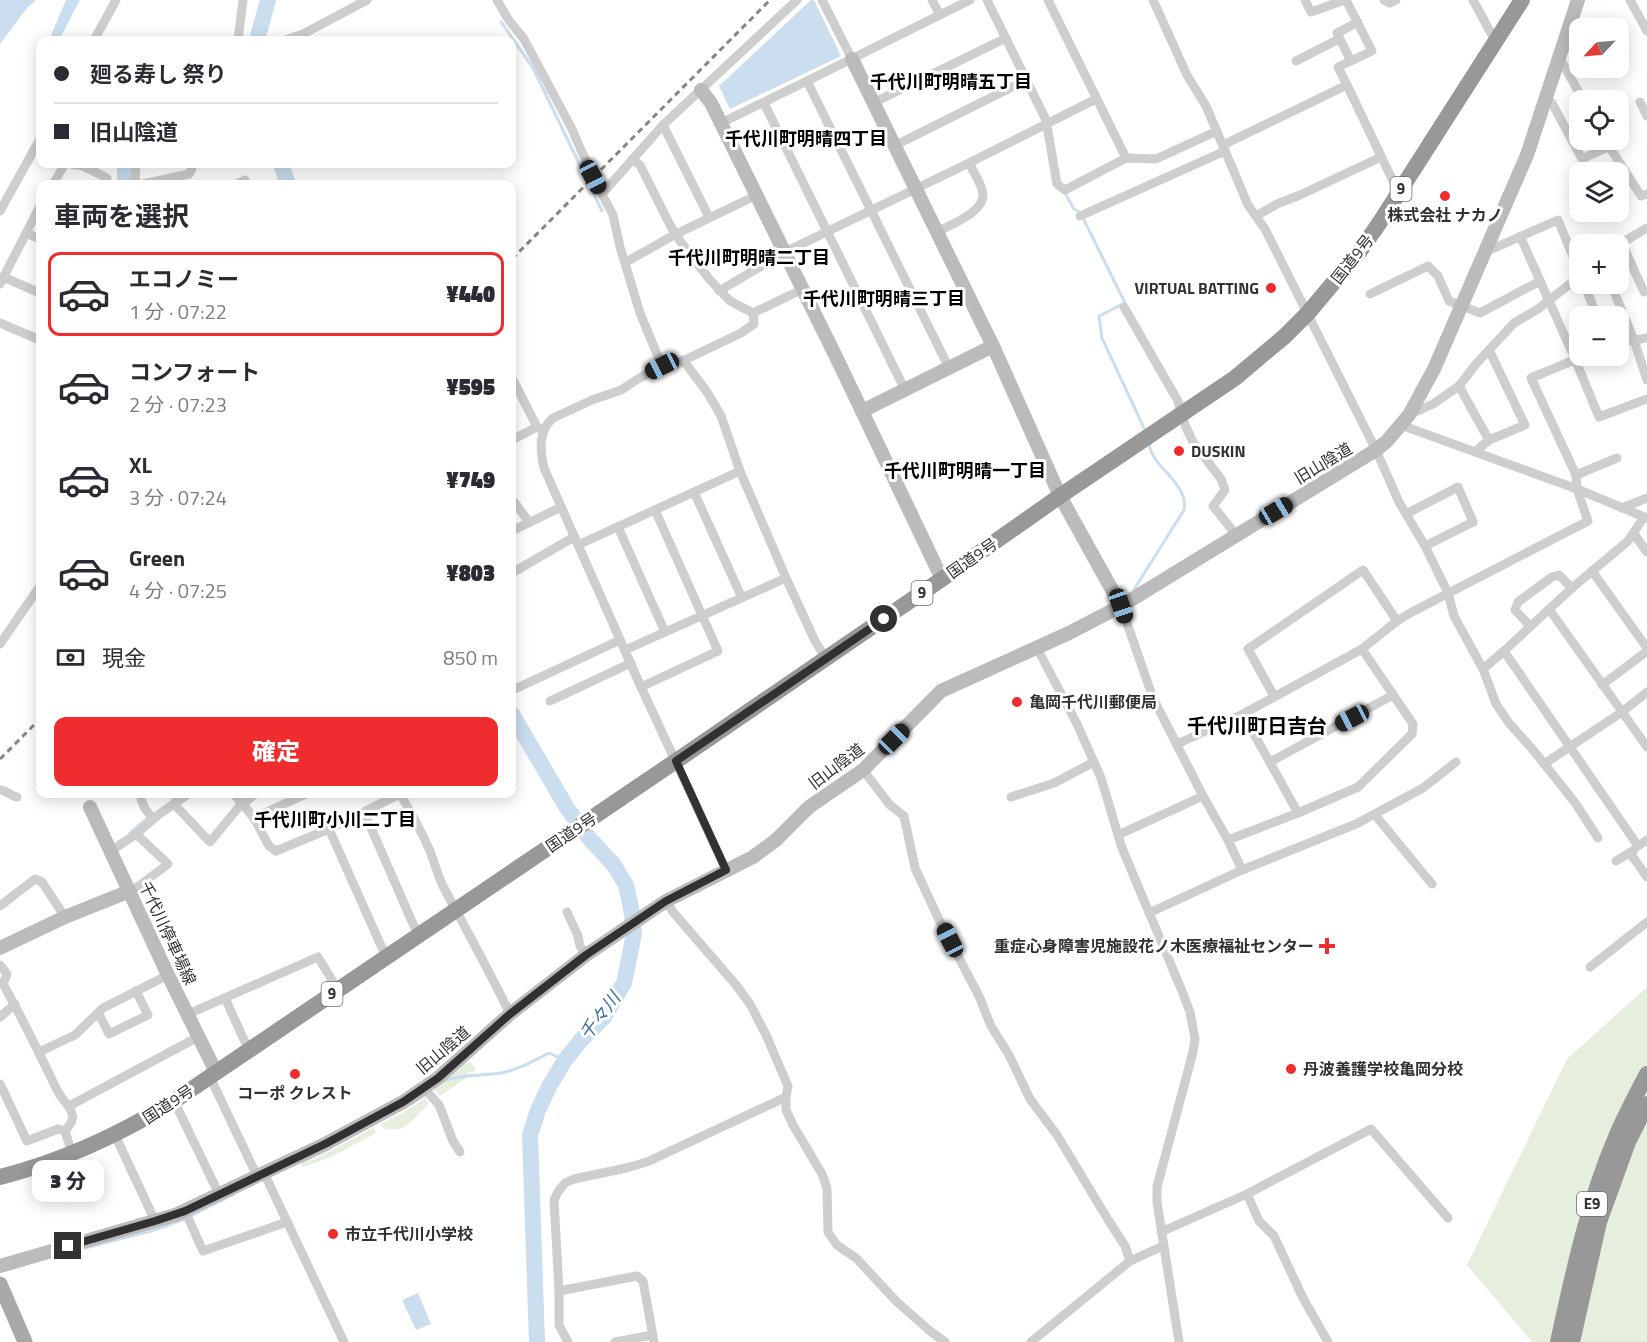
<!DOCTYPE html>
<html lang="ja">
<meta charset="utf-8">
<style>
body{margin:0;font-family:"Titillium Web","Noto Sans JP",sans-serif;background:#f2f2f3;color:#2b2b33;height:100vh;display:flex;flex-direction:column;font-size:22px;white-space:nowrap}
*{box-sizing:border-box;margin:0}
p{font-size:20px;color:#7c7c81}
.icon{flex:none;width:33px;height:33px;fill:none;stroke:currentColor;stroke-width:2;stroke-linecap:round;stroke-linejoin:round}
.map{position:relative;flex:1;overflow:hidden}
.side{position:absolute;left:36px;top:180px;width:480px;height:618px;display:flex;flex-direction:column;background:#fff;border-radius:12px;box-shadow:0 3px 15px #0003}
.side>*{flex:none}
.top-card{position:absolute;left:36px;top:36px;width:480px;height:132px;border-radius:12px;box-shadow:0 3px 15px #0003;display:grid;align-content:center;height:132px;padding:0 18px;background:#fff}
.needle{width:39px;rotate:244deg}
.buttons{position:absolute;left:1569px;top:18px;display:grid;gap:12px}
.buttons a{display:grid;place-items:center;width:60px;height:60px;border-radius:12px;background:#fff;box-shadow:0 3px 15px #0003;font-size:30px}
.end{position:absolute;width:27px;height:27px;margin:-14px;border:8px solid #313131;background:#fff;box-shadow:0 0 0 3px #fff}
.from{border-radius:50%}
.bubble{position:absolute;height:42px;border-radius:12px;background:#fff;box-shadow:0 3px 15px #0003;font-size:20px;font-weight:800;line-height:42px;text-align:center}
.car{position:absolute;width:18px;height:36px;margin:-18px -9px;border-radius:8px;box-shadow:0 0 4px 2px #0007;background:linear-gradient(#222 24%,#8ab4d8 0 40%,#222 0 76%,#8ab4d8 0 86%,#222 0)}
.top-card b{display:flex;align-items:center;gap:21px;height:57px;font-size:22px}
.top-card b+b{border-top:2px solid #e1e1e2}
.top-card i{width:15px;height:15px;background:#2b2b33}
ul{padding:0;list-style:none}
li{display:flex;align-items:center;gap:18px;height:84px;margin:0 12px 9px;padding:0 6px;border:3px solid transparent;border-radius:12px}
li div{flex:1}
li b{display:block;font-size:22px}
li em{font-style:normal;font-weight:800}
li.on{border-color:#ef2c2e}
li>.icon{width:54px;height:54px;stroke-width:1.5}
h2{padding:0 18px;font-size:27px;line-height:72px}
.pay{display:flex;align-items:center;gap:15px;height:66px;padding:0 18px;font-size:22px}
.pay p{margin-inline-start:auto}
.cta{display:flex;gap:12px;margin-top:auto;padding:12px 18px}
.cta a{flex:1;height:69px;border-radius:12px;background:#ef2c2e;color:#fff;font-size:24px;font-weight:800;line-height:69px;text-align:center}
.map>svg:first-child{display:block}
.green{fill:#e6eede}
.water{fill:#cadeef}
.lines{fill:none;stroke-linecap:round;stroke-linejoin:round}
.stream{stroke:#cadeef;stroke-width:3}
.river{stroke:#cadeef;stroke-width:16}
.street{stroke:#cecece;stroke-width:9}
.secondary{stroke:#bbb;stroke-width:14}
.primary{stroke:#a9a9a9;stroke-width:15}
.highway{stroke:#989898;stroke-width:16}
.rail{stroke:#868686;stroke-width:3;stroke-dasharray:6 4.5;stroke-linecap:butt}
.route{stroke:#313131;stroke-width:8}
.poi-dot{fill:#ef2c2e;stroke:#fff;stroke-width:2}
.labels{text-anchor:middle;stroke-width:6;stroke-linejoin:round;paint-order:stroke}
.shield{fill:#fff;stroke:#6f6f6f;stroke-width:1.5}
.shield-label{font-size:15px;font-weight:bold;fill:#313131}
.poi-label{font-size:16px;font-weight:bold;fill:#313131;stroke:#fff;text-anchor:start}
.street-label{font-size:16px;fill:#313131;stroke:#fff}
.neighbourhood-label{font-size:18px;font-weight:bold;fill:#000;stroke:#fff}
.water-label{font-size:18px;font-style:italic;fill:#396d99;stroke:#fff}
.quarter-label{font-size:20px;font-weight:bold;fill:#000;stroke:#fff}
</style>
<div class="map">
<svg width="1647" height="1342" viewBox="0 0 1647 1342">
<rect width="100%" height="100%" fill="#fff"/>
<g class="green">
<path d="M1647 987V1342H1532L1467 1265 1567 1059Z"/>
<path d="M471 1062 476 1071 468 1072V1077L440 1096 433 1088 458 1066Z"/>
<path d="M425 1098 429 1103C422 1110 408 1128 399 1129 393 1130 391 1127 384 1130L381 1124 403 1113Z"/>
<path d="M373 1128 376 1133 331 1157 303 1167 301 1164 315 1159Z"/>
</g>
<g class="water">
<path d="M0 0H36L27 8 0 44Z"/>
<path d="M66 0H80L59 40H49Z"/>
<path d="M811 0H814L841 56 730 109 719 86Z"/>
<path d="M418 1293 431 1324 416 1330 402 1300Z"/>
</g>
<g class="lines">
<g class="stream">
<path d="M501 22 533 68 602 211"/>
<path d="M1066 195 1074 209 1078 211"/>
<path d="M1083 218 1125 303 1099 316 1102 338 1144 428"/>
<path d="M1133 591 1184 510C1189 483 1153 469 1149 444"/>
<path d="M172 800 180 794"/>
<path d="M130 833 150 816"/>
<path d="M445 1080C464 1074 482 1076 501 1073 518 1070 533 1061 549 1053L565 1060"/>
<path d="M411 1104 428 1093"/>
<path d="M302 1162 329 1149"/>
<path d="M77 1250 151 1231 185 1219 234 1194"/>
</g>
<g class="river">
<path d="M257 40 268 0"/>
<path d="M281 164 288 184"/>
<path d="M125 184V164"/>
<path d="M512 714 567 808 589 838 614 865 626 885 631 908 634 934 624 983 604 1017 581 1040 565 1060 550 1085 538 1110 530 1135 537 1342"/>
</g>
<g class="street">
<path d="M497 0 508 19 524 39 571 127 593 177 613 215 620 247 640 313 662 366"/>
<path d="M822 0 852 59"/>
<path d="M932 0 940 15"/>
<path d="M987 0 1046 120 1057 184 1065 190 1126 158 1156 159 1217 131"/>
<path d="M1048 0 1126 158"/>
<path d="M1153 0 1187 75 1206 106 1248 205 1265 229 1376 450 1399 502 1425 546 1448 593 1454 616 1483 669 1496 704 1509 723 1534 751 1576 804 1598 838"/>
<path d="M1305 0 1311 12 1345 0"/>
<path d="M1346 0 1372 51 1338 67 1347 85"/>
<path d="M1384 0 1390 3 1396 0"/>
<path d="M1473 0 1492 35 1497 39"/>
<path d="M1630 0 1647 31"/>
<path d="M94 40 116 0"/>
<path d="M243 40H238L243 0"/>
<path d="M285 40 303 34 367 0"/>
<path d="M1560 58 1583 100"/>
<path d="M1296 61 1339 39"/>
<path d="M1351 61 1337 33 1358 22"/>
<path d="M807 81 949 368"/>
<path d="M1546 99 1552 103 1582 159 1608 147"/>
<path d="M1640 102 1647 116"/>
<path d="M764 103 905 390"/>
<path d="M873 103 1006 38"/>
<path d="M721 123 807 81 970 0"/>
<path d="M663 125 709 217"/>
<path d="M1605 140 1641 196 1647 194"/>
<path d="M1223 145 1347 85 1393 181 1402 189"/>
<path d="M894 146 1026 80"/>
<path d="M632 159 640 165 670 225 680 241 710 280 730 301 753 313 803 289"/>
<path d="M71 164 83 166 107 178 104 184"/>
<path d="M53 184 65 164"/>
<path d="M135 184 136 164"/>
<path d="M143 184 189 174 192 169 190 164"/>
<path d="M237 184 245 180"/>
<path d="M602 194 663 125 797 0"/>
<path d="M0 211 40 139"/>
<path d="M1080 216 1225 151"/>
<path d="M1256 216 1277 204 1300 195 1381 157"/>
<path d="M937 232C951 224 984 213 983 194 982 184 974 173 969 163"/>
<path d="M26 233 40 239"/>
<path d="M1520 236 1575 359 1599 417 1647 399"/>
<path d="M1622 243 1644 292"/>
<path d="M1618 245 1647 228"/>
<path d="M1486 248 1492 249 1558 220 1580 273"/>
<path d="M626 262 676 234 757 195"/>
<path d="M3 277 40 293"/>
<path d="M0 284 40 206"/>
<path d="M1584 284 1597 316"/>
<path d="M1611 284 1634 340 1647 380"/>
<path d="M719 291 785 252 969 163 1096 99"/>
<path d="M1370 294 1428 266 1438 276 1449 301 1480 313 1540 281"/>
<path d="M1124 307 1178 401 1185 425 1193 442 1221 479 1225 490 1213 506 1236 535"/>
<path d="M0 323 40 340"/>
<path d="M1618 343 1647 338"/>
<path d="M683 360 707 392 721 416 740 471 786 578 815 641 826 659"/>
<path d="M512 378 537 427 543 431"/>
<path d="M1409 415 1433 404 1459 386"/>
<path d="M1401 425 1577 489 1647 518"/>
<path d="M512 440 537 427"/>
<path d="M1489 440 1525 425 1489 350"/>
<path d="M1475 452 1489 440 1459 386 1476 364 1514 323 1538 309 1580 276"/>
<path d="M1576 475 1617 458"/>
<path d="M694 492 742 598"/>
<path d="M512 499 529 522"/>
<path d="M1622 508 1647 498"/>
<path d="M1406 514 1458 487 1473 522 1425 546"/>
<path d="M1644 517 1628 541 1572 588 1504 651 1638 846 1647 840"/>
<path d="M618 527 665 632"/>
<path d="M512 531 561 507"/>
<path d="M1634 534 1647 552"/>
<path d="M578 545 740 471"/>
<path d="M1592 571 1647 648"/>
<path d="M512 573 574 537"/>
<path d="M1121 606 1153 698 1203 796 1228 840 1242 870"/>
<path d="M1549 609 1647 747"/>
<path d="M1530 626 1515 610 1518 602 1552 577 1559 575 1572 588"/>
<path d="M0 644 40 586"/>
<path d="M1037 648 1077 724 1101 778 1122 848 1182 991 1190 1012 1195 1039 1193 1052 1157 1187V1202L1179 1342"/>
<path d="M625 650 786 578"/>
<path d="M1483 669 1504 651"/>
<path d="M1602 685 1647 651"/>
<path d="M641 687 718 651 655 510"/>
<path d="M515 689 620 640"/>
<path d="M1274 696 1248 649 1363 570 1397 621"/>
<path d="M550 701 631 663"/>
<path d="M1243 714 1298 813"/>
<path d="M1177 744 1243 714 1362 649 1397 621 1412 612 1588 521 1577 489 1576 475 1531 378 1584 356"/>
<path d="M1270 762 1393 695"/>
<path d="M1544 764 1622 712 1647 692"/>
<path d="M863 770 890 805 904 816 915 868 940 922 979 996 991 1026 1009 1055 1030 1099 1057 1135 1107 1218 1125 1246 1130 1261"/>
<path d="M0 790C6 790 11 796 17 797"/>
<path d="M141 794C140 804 147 811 153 819"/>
<path d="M234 794 254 818 269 846 276 851 329 829 400 794"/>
<path d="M400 794C411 812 421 831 430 851 435 864 438 878 445 890 467 931 490 972 510 1014"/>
<path d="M1011 797 1054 783 1094 762"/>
<path d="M174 804 210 842 238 808 255 794"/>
<path d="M364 812 414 926 420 934"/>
<path d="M1375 815 1432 884"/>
<path d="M254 818 306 794"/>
<path d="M329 829 386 957"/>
<path d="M1118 835 1203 796"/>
<path d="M1228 840 1298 813 1358 787 1412 734 1413 724 1362 649"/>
<path d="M111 851 136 834 158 815 188 794"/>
<path d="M1630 853 1647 877"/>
<path d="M1616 861 1634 850"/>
<path d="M726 870 641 687 544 468C540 450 538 431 553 418L592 400 621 390 638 379 662 366 668 368 741 333 754 324 753 313"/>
<path d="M130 891 139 886 168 864 136 834"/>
<path d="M666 901 673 912 736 985 750 1004 766 1035 788 1086 786 1097V1110L793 1125 822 1174 827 1188 828 1232 837 1245 856 1258 896 1301 930 1331 945 1342"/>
<path d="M0 906 35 879 42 882 65 917"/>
<path d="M567 912 578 936 580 946 586 955"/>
<path d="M1149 913 1242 870 1356 824 1423 788 1456 762"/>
<path d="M0 965 7 974 3 984C23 1019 40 1055 57 1090 61 1099 70 1105 72 1114 74 1121 69 1126 65 1131"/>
<path d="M1590 967 1647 922"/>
<path d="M225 998 245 1042 251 1049"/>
<path d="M97 1014 101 1018 109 1034 148 1015 136 991"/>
<path d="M188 1014 318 957 338 990"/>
<path d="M0 1017 15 1004"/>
<path d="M39 1052 75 1035 103 1008 168 975"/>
<path d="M210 1077 257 1176"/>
<path d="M0 1084 27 1141 58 1129 65 1131"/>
<path d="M424 1088 439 1105 453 1141 460 1152"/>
<path d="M174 1101 219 1194"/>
<path d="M69 1106 198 1037"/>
<path d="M65 1131 72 1154"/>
<path d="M115 1135 155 1221"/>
<path d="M264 1173 344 1342"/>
<path d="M1247 1194 1259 1221 1274 1236 1303 1298 1328 1342"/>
<path d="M185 1211 203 1251 287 1222"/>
<path d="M1161 1232 1247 1194 1371 1129 1448 1218"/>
<path d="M559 1291 637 1276 643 1281 654 1342"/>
<path d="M568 1342 559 1325V1291L554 1200 558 1192 565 1183 574 1179 626 1168 647 1162 786 1097"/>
<path d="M615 1342 653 1335"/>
<path d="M1031 1342 1130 1261 1163 1246"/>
</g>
<g class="secondary">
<path d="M852 59 993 346 1060 496 1121 606"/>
<path d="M701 90 711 103 840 365 942 579"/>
<path d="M862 411 993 346"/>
<path d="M90 807 168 975 216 1072"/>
<path d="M0 948 65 917 130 891"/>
<path d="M0 1266 175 1215 327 1143 403 1102 438 1078 510 1014 586 955 666 901 753 857 776 840 809 807 863 770 941 691 1069 633 1121 606 1376 450 1387 441 1409 415 1434 369 1527 155 1578 0"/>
</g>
<path class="primary" d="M0 1284 25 1342"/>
<g class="highway">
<path d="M0 1177C63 1161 119 1135 174 1101L676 761 942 579 1060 496 1235 378 1285 336 1308 313 1360 251 1380 222 1522 0"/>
<path d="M1558 1342C1573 1273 1588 1202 1616 1137 1625 1115 1636 1095 1647 1074"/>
<path d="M1572 1342 1599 1222 1628 1142 1647 1104"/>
</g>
<g class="rail">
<path d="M512 259 770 0"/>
<path d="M0 759 40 719"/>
</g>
</g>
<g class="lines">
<path class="route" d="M68 1246 155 1221 185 1211 327 1143 403 1102 438 1078 510 1014 586 955 666 901 726 870 676 761 884 619"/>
</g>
<g class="poi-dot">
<circle cx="1445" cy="196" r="6"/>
<circle cx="1271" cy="288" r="6"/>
<circle cx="1179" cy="451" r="6"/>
<circle cx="1017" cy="702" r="6"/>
<path d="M1324 937h6v6h6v6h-6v6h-6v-6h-6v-6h6z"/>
<circle cx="1291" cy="1069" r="6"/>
<circle cx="295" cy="1074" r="6"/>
<circle cx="333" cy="1234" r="6"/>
</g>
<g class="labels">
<g class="shield">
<rect x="1390.5" y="177" width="21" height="24" rx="4.5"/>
<rect x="911.5" y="581" width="21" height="24" rx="4.5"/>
<rect x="321.5" y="982" width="21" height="24" rx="4.5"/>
<rect x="1577" y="1192" width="30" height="24" rx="4.5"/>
</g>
<g class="shield-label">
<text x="1401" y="194">9</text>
<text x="922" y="598">9</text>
<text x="332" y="999">9</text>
<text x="1592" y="1209">E9</text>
</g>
<g class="poi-label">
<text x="1445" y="221" text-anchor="middle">株式会社 ナカノ</text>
<text x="1259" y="294" text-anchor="end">VIRTUAL BATTING</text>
<text x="1191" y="457">DUSKIN</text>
<text x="1029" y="708">亀岡千代川郵便局</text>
<text x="1314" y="952" text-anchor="end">重症心身障害児施設花ノ木医療福祉センター</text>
<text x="1303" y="1075">丹波養護学校亀岡分校</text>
<text x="295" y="1099" text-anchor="middle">コーポ クレスト</text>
<text x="345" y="1240">市立千代川小学校</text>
</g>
<g class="street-label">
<text transform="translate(1352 259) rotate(-52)" y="6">国道9号</text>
<text transform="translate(1323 463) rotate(-31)" y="6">旧山陰道</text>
<text transform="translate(972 558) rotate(-35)" y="6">国道9号</text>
<text transform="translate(836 766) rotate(-37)" y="6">旧山陰道</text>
<text transform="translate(571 832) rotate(-34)" y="6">国道9号</text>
<text transform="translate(168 933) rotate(65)" y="6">千代川停車場線</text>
<text transform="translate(443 1050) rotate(-40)" y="6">旧山陰道</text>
<text transform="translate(168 1104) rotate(-33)" y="6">国道9号</text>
</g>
<g class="neighbourhood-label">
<text x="951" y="88">千代川町明晴五丁目</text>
<text x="806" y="145">千代川町明晴四丁目</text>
<text x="749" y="264">千代川町明晴二丁目</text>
<text x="884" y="305">千代川町明晴三丁目</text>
<text x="965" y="477">千代川町明晴一丁目</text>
<text x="335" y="826">千代川町小川二丁目</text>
</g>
<g class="water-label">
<text transform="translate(600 1016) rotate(-53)" y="6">千々川</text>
</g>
<g class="quarter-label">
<text x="1257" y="733">千代川町日吉台</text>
</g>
</g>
</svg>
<div class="buttons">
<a><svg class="needle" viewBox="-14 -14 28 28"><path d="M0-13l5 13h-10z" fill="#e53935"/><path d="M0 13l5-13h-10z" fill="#7c7c81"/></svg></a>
<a><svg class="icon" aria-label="locate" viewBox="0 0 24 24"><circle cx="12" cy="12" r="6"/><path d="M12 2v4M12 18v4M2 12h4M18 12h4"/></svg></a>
<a><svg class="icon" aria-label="layers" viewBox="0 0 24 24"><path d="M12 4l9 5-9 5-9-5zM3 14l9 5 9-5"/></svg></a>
<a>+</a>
<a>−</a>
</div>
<i class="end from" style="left:884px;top:619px"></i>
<i class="end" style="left:68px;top:1246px"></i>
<div class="bubble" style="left:32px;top:1160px;width:72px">3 分</div>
<i class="car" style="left:593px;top:177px;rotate:152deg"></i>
<i class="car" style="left:662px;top:366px;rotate:243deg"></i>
<i class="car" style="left:1276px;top:511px;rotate:59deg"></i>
<i class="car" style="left:1121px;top:606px;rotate:161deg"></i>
<i class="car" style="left:1352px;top:718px;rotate:242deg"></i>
<i class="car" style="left:894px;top:739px;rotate:45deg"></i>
<i class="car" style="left:950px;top:940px;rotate:333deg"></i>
<div class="top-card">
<b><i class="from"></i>廻る寿し 祭り</b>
<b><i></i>旧山陰道</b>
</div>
<section class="side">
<h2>車両を選択</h2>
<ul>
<li class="on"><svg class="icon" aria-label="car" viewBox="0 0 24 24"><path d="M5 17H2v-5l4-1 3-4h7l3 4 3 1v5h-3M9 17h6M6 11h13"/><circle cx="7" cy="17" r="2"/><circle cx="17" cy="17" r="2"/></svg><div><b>エコノミー</b><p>1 分 · 07:22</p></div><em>¥440</em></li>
<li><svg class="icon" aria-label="car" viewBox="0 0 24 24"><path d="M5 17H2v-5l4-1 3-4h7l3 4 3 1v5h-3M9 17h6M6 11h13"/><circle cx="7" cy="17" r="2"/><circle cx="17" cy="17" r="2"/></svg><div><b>コンフォート</b><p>2 分 · 07:23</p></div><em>¥595</em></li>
<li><svg class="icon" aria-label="car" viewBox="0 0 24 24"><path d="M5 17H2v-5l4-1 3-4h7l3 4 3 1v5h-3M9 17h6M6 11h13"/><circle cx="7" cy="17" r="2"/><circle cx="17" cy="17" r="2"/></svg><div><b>XL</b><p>3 分 · 07:24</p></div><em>¥749</em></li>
<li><svg class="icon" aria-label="car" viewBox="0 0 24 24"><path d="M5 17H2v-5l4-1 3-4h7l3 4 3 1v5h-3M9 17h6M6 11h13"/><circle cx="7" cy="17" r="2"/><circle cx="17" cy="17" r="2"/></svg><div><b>Green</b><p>4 分 · 07:25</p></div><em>¥803</em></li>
</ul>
<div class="pay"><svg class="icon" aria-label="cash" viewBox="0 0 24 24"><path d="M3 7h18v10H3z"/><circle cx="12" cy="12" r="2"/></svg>現金<p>850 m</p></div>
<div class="cta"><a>確定</a></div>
</section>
</div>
